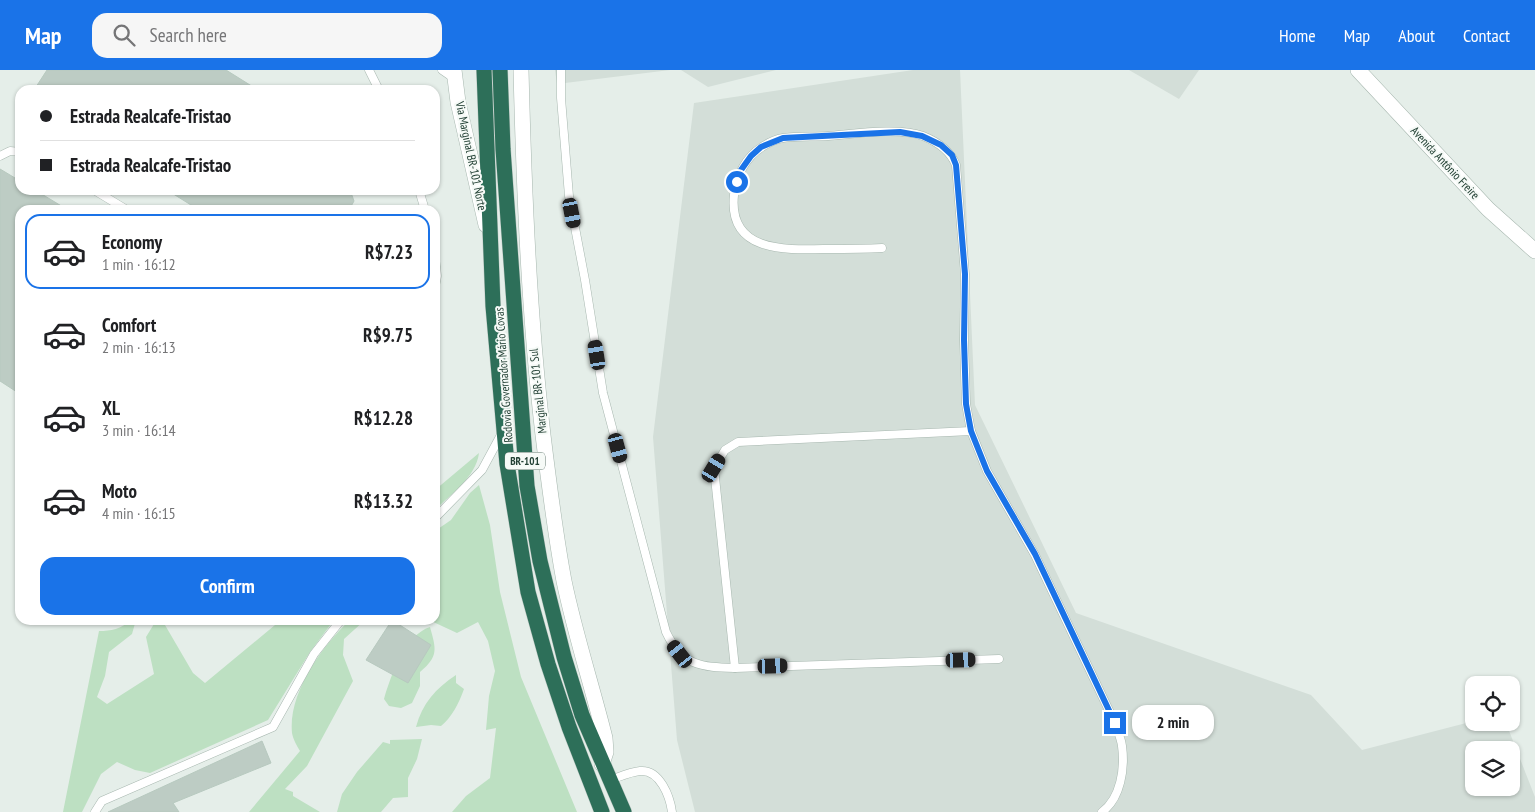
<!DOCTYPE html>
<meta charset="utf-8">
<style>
body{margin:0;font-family:"PT Sans Narrow",sans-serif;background:#f6f6f6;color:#202124;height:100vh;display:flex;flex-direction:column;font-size:19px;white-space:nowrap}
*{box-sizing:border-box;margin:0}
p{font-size:16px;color:#757577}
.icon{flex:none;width:28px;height:28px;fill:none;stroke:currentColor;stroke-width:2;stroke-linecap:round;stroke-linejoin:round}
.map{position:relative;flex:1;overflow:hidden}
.side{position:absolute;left:15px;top:135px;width:425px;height:420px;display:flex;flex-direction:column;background:#fff;border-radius:15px;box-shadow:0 1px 4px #0004}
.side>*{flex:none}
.top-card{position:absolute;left:15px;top:15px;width:425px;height:110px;border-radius:15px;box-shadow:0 1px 4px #0004;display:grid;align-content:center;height:110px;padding:0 25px;background:#fff}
.tools{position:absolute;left:1465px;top:606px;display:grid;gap:10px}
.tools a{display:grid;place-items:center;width:55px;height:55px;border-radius:10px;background:#fff;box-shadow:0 1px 4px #0004;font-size:25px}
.end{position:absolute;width:22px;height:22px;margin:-11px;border:6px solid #1a73e8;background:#fff;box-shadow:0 0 0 2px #fff}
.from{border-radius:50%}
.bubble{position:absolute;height:35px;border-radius:15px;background:#fff;box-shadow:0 1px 4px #0004;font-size:16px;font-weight:800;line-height:35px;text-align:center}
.car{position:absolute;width:15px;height:30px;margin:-15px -8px;border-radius:6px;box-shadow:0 0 4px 1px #0007;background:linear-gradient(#222 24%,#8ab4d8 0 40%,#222 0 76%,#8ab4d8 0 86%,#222 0)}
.top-card b{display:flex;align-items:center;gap:18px;height:48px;font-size:19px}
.top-card b+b{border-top:1px solid #e0e0e0}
.top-card i{width:12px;height:12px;background:#202124}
ul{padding:9px 0 0;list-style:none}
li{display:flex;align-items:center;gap:15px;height:75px;margin:0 10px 8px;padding:0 15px;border:2px solid transparent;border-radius:15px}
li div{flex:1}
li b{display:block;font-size:19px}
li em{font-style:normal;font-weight:800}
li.selected{border-color:#1a73e8}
li>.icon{width:45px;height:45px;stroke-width:1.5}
.primary-button{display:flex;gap:10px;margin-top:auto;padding:10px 25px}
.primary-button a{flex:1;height:58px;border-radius:15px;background:#1a73e8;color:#fff;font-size:20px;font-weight:800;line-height:58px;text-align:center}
header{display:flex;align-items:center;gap:30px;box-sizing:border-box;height:70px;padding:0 25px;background:#1a73e8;color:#fff}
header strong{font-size:24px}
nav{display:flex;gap:28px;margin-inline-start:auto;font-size:18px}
.search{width:350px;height:45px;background:#f6f6f6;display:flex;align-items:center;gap:12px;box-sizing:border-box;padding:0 18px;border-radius:15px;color:#757577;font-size:19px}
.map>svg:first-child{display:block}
.built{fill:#d3ded8;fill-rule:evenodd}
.green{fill:#bde0c2}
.building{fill:#bdccc4;stroke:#b7c9bf}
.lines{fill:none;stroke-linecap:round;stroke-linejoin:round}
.service-casing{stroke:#a7b7af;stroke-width:9}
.tertiary-casing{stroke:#a7b7af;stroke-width:16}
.motorway-casing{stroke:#c1cac6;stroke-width:16}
.service{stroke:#fff;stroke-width:8}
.tertiary{stroke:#fff;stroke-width:15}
.motorway{stroke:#2d6f59;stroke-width:15}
.route{stroke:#1a73e8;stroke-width:6}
.labels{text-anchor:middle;stroke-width:4;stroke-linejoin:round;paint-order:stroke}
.shield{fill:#f6faf7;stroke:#62786f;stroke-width:1}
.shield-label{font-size:11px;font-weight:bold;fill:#234135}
.street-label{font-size:12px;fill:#234135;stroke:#f6faf7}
</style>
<header>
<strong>Map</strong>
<div class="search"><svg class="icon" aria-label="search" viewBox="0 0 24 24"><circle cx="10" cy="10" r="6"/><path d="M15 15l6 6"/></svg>Search here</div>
<nav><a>Home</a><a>Map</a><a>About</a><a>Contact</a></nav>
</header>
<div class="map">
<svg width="1535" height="742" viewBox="0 0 1535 742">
<rect width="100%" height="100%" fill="#e5eee9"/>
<g class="built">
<path d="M555 0H670L557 14Z"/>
<path d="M681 0H776L708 17Z"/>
<path d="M913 0H960L975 335 1076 543 1311 625 1362 680 1474 651V652L1506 653 1535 727V742H695L677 670 653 367 694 33ZM1474 680H1511V718H1474Z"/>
<path d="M1129 0H1199L1179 29Z"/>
</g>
<g class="green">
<path d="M479 383C476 407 451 424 435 440V420Z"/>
<path d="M479 415 490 455 500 522 521 607 577 742H452L466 726 490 708 496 658 486 660 489 626 495 601 488 571 478 552 457 563 429 550H435V461L451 450 470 423Z"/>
<path d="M131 550H136L132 564 109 582 105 606 97 627 107 634 154 604 146 567 154 554 165 555 193 603 205 613 281 550H334L310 582 268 650 150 703 135 700 117 692 101 704 82 742H63L99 561C111 561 121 559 131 550Z"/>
<path d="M350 550H365L344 569 343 585 353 611 307 696 285 719 293 722V726L320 742H249L300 681C297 676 293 669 292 663 288 623 322 576 350 550Z"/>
<path d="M430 557C436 579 439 586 420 602V616L412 633 401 638 389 636 384 629C391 605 405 565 430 557Z"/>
<path d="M456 605V613L464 619C459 633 452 647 441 656L431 655 416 657C422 634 436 618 456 605Z"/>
<path d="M422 669 417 689 408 708V727L393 728 381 742H337L342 724 357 702 383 672 390 674V670Z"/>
</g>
<g class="building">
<path d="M47 0H226L258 20H34Z"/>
<path d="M0 99 20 111V120H35L68 140H20V324L0 311Z"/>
<path d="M167 120H350L354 131 349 140H199Z"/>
<path d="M392 550 431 575 408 613 366 590Z"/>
<path d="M262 671 271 693 173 733 179 742H108Z"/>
</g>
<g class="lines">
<g class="service-casing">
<g id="service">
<path d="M369 0 379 20"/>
<path d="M442 0 455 9"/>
<path d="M561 0V28L569 126 585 210 603 323 666 562C682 596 701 597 735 598L999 589"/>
<path d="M0 86 10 81 20 82"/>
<path d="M94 120 127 140"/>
<path d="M419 120 425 140"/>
<path d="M882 178C863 179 844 179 825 179 784 180 728 182 734 125 736 106 746 87 762 77 768 73 776 69 783 68 797 66 813 67 828 66 854 64 899 57 923 66 938 72 950 80 956 95L965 204 964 270 966 334 971 361 987 401 1035 485 1115 653C1117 660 1121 668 1122 676 1125 698 1121 728 1102 742"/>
<path d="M435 187 437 206 435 217"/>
<path d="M435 448 482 400 502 363"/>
<path d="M735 598 714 398 725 380 738 372 971 361"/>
<path d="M610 710C619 707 630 702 640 701 660 699 670 727 672 742"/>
<path d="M95 742 102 731 273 657 314 584 341 550"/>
</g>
</g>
<g class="tertiary-casing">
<g id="tertiary">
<path d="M454 0 458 32 486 155"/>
<path d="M521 0C524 122 529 244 543 365 549 414 555 463 564 511 575 564 592 616 605 668L606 682 602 694"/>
<path d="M1358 0 1488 139 1535 181"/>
</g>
</g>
<g class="motorway-casing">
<g id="motorway">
<path d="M484 0 493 236 507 394 528 522 548 594 569 657 602 742"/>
<path d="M500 0 503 79 527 416 540 491 564 587 582 645 624 742"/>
</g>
</g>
<use href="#service" class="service"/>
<use href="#tertiary" class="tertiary"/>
<use href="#motorway" class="motorway"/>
</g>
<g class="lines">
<path class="route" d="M737 112 741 100 751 86 761 77 783 68 900 62 922 66 941 75 952 85 956 95 965 204 964 270 966 334 971 361 987 401 1035 484 1115 653"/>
</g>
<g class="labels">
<rect class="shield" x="505" y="382.5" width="40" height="17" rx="4"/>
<g class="shield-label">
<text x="525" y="395">BR-101</text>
</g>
<g class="street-label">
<text transform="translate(471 86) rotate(78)" y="4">Via Marginal BR-101 Norte</text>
<text transform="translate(1445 93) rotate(47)" y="4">Avenida Antônio Freire</text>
<text transform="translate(504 305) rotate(-94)" y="4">Rodovia Governador Mário Covas</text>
<text transform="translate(538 321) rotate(-96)" y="4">Marginal BR-101 Sul</text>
</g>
</g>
</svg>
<div class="tools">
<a><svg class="icon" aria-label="locate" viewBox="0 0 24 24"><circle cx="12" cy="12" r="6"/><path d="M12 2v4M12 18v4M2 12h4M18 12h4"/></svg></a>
<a><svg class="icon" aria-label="layers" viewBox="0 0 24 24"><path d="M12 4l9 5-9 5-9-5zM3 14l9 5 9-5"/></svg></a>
</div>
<i class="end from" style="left:737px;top:112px"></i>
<i class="end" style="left:1115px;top:653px"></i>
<div class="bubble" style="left:1132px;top:635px;width:82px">2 min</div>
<i class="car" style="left:572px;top:143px;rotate:169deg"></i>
<i class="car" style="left:597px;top:285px;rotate:351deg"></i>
<i class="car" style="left:618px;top:378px;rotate:165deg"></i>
<i class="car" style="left:714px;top:398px;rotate:31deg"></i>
<i class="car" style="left:680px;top:584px;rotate:322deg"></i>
<i class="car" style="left:961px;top:590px;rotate:88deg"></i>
<i class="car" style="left:773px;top:596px;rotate:88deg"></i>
<div class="top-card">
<b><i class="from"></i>Estrada Realcafe-Tristao</b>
<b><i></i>Estrada Realcafe-Tristao</b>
</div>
<section class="side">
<ul>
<li class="selected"><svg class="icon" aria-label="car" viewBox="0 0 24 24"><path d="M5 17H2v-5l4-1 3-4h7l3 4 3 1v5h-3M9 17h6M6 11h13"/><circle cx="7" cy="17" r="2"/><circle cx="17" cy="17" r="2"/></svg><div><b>Economy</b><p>1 min · 16:12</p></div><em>R$7.23</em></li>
<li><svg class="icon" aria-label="car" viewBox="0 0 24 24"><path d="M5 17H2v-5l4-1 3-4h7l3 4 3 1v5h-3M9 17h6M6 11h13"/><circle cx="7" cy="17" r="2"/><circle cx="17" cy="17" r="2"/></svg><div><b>Comfort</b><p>2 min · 16:13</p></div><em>R$9.75</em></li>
<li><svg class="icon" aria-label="car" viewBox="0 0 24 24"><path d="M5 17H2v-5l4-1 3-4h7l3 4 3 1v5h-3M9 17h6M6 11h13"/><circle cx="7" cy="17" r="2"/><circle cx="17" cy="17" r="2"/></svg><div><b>XL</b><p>3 min · 16:14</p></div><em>R$12.28</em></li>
<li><svg class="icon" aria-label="car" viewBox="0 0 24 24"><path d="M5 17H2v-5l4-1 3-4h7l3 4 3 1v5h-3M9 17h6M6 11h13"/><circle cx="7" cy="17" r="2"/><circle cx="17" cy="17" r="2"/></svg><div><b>Moto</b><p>4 min · 16:15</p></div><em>R$13.32</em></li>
</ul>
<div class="primary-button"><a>Confirm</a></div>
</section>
</div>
